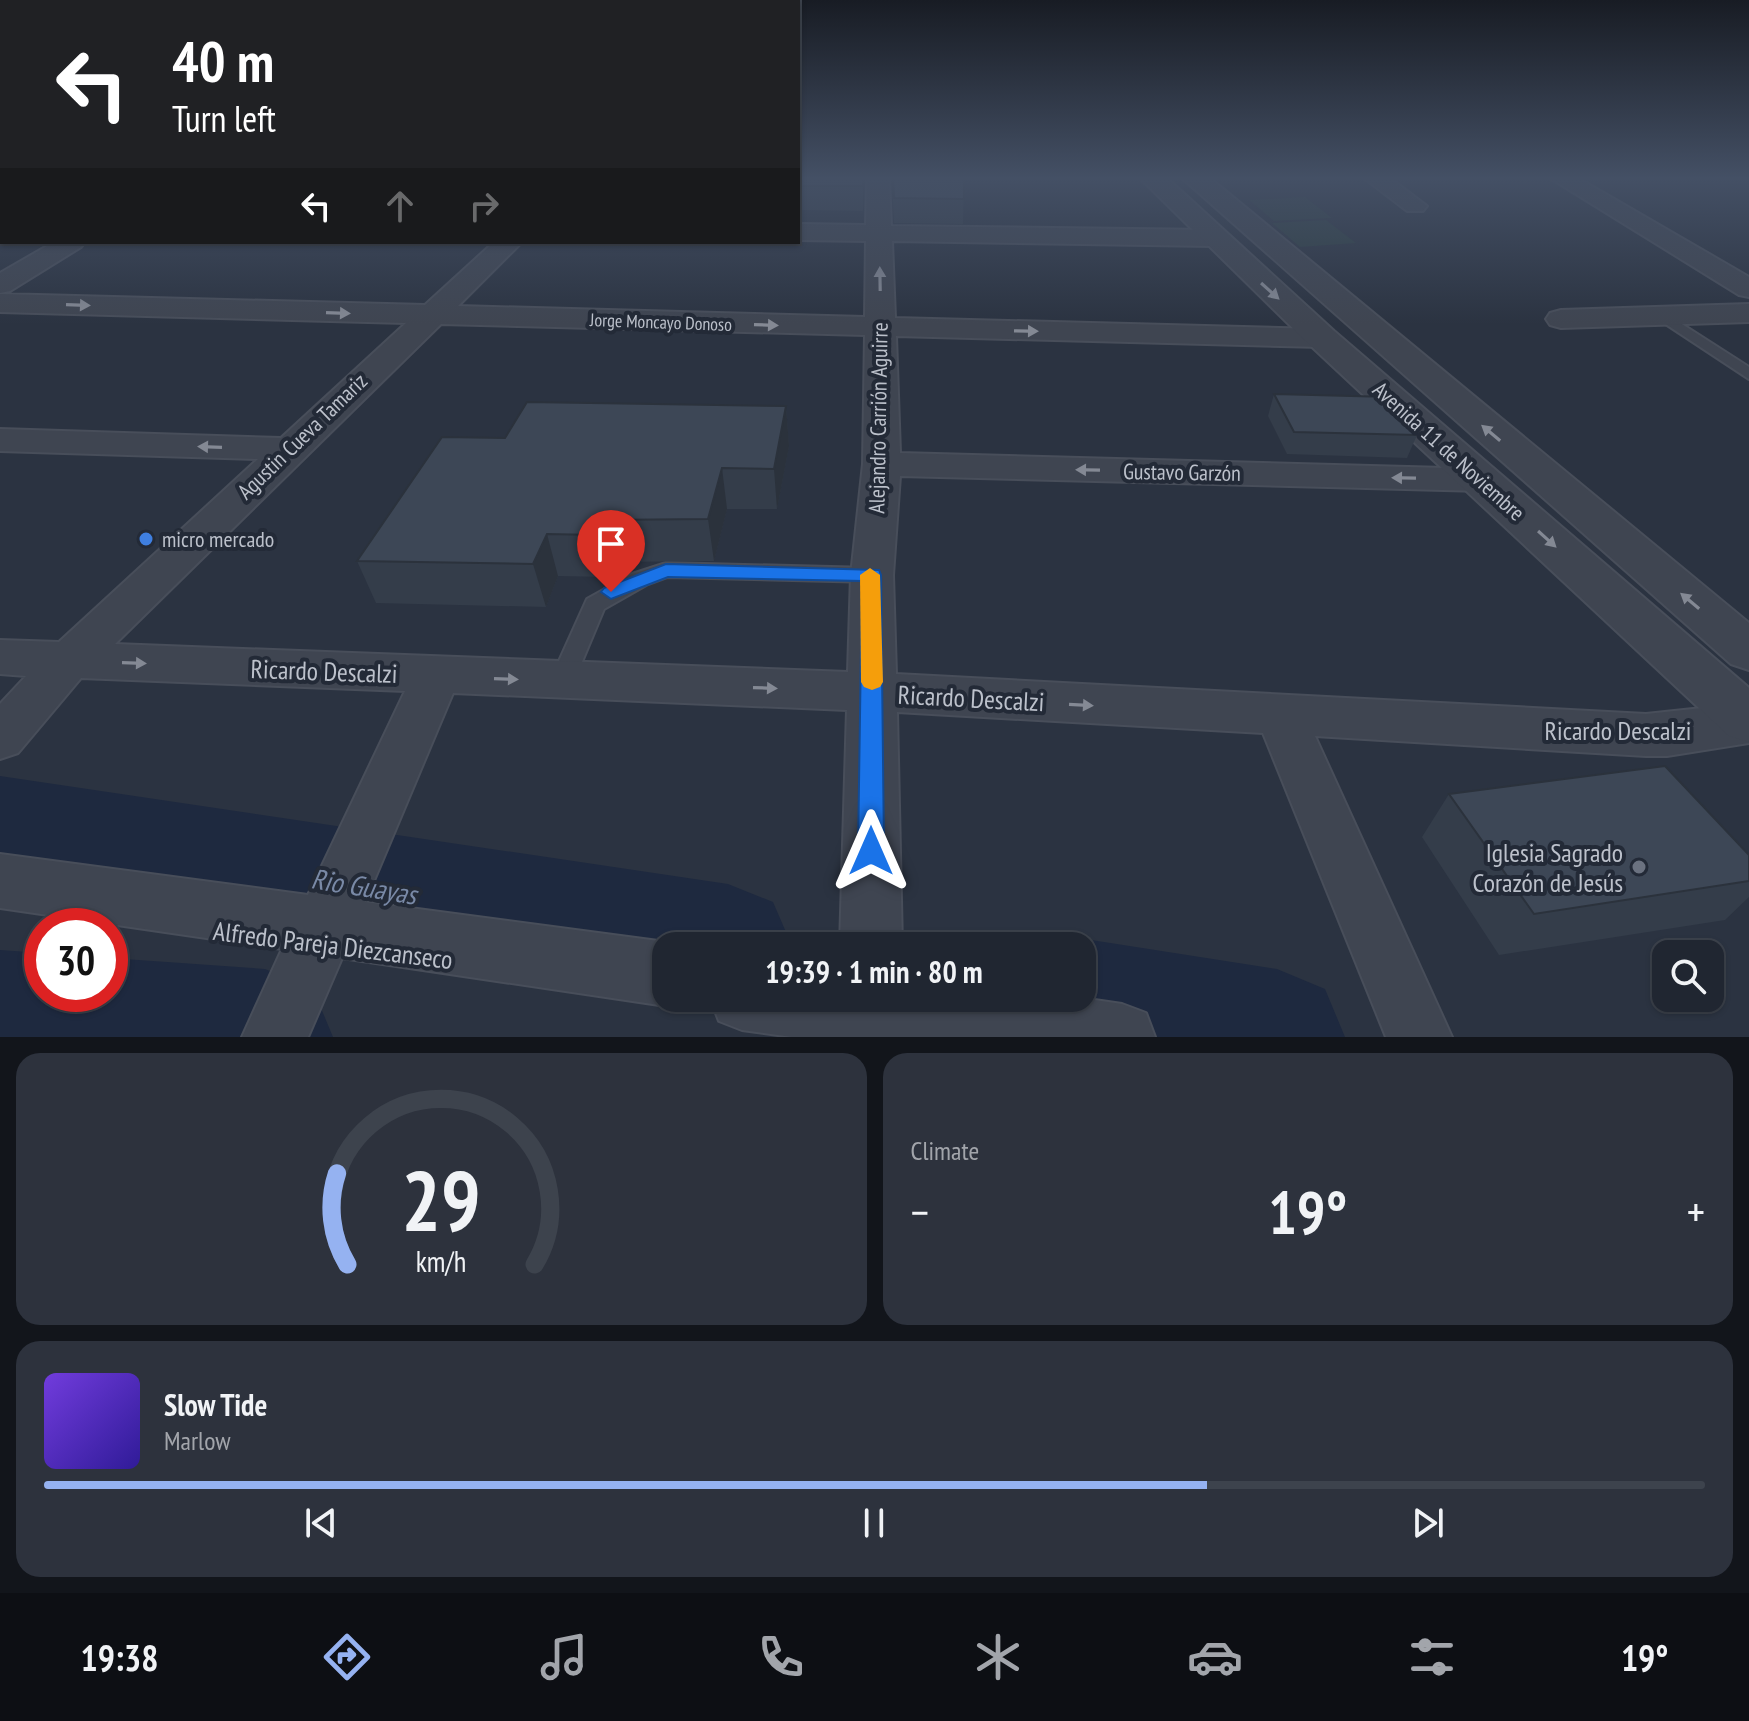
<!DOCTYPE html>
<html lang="en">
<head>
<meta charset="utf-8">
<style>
	body { margin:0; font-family:"PT Sans Narrow",sans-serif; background:#2d323d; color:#f1f3f6; height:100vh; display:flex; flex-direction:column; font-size:30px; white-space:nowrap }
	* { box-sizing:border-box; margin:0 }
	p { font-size:26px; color:#a2a5ab }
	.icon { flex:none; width:44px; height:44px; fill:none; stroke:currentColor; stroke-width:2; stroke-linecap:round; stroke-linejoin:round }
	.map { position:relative; height:1037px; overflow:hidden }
	.sheet { display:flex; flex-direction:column; gap:16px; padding:16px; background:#12151b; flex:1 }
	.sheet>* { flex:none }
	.guide { position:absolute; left:0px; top:0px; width:800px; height:244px; box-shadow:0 2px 6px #0004,0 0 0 2px #3d434d; background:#202124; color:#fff; overflow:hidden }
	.buttons { position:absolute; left:1652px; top:940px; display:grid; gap:16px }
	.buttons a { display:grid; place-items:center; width:72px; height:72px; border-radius:16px; background:#202631; box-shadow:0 2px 6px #0004,0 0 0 2px #3d434d; font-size:40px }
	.speed { position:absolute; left:24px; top:908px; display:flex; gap:16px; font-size:40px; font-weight:700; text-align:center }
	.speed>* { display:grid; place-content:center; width:104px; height:104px; border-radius:50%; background:#202631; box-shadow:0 2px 6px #0004,0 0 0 2px #3d434d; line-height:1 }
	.speed .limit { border:12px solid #d22; background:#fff; color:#111 }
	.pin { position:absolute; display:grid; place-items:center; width:68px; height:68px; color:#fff; margin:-82px -34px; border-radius:50% 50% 50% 0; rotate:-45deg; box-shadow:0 0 8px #0007 }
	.pin .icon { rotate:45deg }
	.me { position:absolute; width:88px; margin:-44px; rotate:0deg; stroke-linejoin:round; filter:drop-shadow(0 0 6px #0008) }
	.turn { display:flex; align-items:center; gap:28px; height:168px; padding:0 40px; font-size:36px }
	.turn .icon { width:104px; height:104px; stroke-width:2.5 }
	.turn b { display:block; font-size:56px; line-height:68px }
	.lanes { display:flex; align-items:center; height:76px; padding:0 40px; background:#0003; justify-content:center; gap:40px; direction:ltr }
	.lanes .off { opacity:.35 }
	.big { font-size:60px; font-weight:700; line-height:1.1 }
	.sheet .tile { flex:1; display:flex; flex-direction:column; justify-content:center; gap:12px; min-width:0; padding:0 28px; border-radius:24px; background:#2d323d }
	.sheet .dial { align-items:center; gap:0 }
	.dial svg { height:208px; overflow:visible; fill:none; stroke:#3d434d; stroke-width:7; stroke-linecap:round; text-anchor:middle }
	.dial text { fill:#f1f3f6; stroke:none }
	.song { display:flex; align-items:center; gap:24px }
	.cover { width:96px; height:96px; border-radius:12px; background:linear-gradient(135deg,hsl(260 70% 55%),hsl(250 70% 35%)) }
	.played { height:8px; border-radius:4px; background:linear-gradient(90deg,#95b2f1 70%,#3d434d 70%) }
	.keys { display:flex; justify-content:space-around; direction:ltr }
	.heat { display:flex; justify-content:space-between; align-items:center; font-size:44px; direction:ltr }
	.sheet .tiles { flex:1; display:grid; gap:16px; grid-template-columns:1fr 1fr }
	.tile:last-child { grid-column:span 2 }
	.trip { position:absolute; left:652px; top:932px; width:444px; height:80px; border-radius:24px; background:#202631; box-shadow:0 2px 6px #0004,0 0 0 2px #3d434d; font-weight:700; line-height:80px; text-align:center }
	.tabs { display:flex; height:128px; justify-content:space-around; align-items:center; background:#0d0f14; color:#a2a5ab }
	.tabs .icon { width:56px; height:56px }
	.tabs .on { color:#95b2f1 }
	.tabs b { font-size:36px; color:#f1f3f6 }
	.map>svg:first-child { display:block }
	.green { fill:#2d3e42 }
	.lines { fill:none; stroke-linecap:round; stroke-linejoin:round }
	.river { fill:#1e293f; fill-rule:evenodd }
	.service-casing { stroke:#484e5a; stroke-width:4 }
	.minor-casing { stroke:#484e5a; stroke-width:4 }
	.tertiary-casing { stroke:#484e5a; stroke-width:4 }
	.service { fill:#3f4551; fill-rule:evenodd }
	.minor { fill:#3f4551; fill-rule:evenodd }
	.tertiary { fill:#3f4551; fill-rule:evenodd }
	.wall { fill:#343d4a }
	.shaded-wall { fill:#2b323c }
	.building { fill:#3d4756; stroke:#2b323c; stroke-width:2 }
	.oneway { fill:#848994 }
	.route { fill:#1a73e8; stroke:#114b97; stroke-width:2 }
	.slow { fill:#f59e0b }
	.shop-dot { fill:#3f7fe0; stroke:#232a37; stroke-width:3 }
	.worship-dot { fill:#6b7280; stroke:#232a37; stroke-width:3 }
	.labels { text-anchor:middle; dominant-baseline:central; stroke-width:8; stroke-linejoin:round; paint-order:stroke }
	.far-street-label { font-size:18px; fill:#bcc1cb; stroke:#232a37 }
	.street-label { font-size:22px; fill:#bcc1cb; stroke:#232a37 }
	.poi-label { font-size:22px; fill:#bcc1cb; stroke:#232a37; text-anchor:start }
	.near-street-label { font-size:26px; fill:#bcc1cb; stroke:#232a37 }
	.near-poi-label { font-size:26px; fill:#bcc1cb; stroke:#232a37; text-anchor:end }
	.near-water-label { font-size:28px; font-style:italic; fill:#7989a6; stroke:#232a37 }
</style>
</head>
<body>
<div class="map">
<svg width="1749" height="1037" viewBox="0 0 1749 1037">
	<rect width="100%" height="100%" fill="#2b3341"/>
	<!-- green -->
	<path class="green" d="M 1305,197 L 1332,218 L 1274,221 L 1249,200 Z
		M 1326,220 L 1356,243 L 1300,247 L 1272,223 Z"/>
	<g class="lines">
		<!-- river -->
		<path class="river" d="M 0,776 L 728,884 L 773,902 L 792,946 L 666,946 L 666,997 L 0,876 Z
			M 1040,932 L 1277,969 L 1325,989 L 1345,1037 L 990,1037 L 974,998 L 1082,998 L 1082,946 L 1005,946 Z
			M 0,950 L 42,953 L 42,994 L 110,994 L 110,958 L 265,969 L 313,989 L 333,1037 L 0,1037 Z
			M 673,998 L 753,998 L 728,1008 Z"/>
		<!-- service casing -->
		<g class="service-casing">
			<path id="service" d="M 1663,312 L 1749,367 L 1749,379 L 1658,319 L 1658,313 Z
				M 666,563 L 872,568 L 880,570 L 883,575 L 880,580 L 872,582 L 667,577 L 648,584 L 604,609 L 571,688 L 562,690 L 553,688 L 550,681 L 587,599 L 632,574 Z"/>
		</g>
		<!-- minor casing -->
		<g class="minor-casing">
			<path id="minor" d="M 867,178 L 889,178 L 891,226 L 1212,230 L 1221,233 L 1225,238 L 1221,243 L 1212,246 L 892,241 L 895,318 L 1322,329 L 1333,331 L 1337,338 L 1333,345 L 1322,347 L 896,336 L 900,453 L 1482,469 L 1495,472 L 1501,480 L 1495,488 L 1482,491 L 900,476 L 893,575 L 896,674 L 1646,714 L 1749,703 L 1749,743 L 1667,756 L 1646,756 L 1315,736 L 1452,1037 L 1386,1037 L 1263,733 L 897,712 L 902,946 L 840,946 L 847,710 L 453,693 L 365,902 L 666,942 L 675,946 L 666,946 L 666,998 L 685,998 L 666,1006 L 342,958 L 308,1037 L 242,1037 L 282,949 L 0,908 L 0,854 L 308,895 L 405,691 L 81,678 L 18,753 L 0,759 L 0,704 L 26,676 L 0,674 L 0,640 L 59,642 L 258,459 L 0,451 L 0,429 L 281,438 L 406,323 L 0,312 L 0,294 L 425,305 L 494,242 L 522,242 L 458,306 L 865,317 L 866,241 L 798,240 L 798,224 L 866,225 ZM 441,324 L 865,335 L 863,464 L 851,575 L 848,672 L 115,644 Z
				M 1364,178 L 1390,178 L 1427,206 L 1423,211 L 1407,211 Z
				M 1550,178 L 1578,178 L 1749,277 L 1749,297 L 1739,295 Z
				M 0,207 L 2,207 L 2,221 L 0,221 Z
				M 54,242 L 85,242 L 81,247 L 10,291 L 0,293 L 0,273 Z
				M 1749,304 L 1749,322 L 1561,328 L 1550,325 L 1546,319 L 1550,313 L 1561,310 Z
				M 710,998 L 1081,998 L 1122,1004 L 1146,1013 L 1155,1037 L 792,1037 L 742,1030 L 719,1021 Z"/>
		</g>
		<!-- tertiary casing -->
		<g class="tertiary-casing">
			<path id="tertiary" d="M 1140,178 L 1167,178 L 1334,331 L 1749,688 L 1749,742 L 1729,736 L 1310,345 Z
				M 1182,178 L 1210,178 L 1749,623 L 1749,670 L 1731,664 Z"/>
		</g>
		<!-- service -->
		<use href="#service" class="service"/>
		<!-- minor -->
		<use href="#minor" class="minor"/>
		<!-- tertiary -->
		<use href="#tertiary" class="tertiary"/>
	</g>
	<!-- wall -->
	<path class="wall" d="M 865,178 L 863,211 L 802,210 L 801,186 Z
		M 892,178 L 964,178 L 963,224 L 894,223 Z
		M 1274,394 L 1417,435 L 1407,458 L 1287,454 L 1268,416 Z
		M 786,406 L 789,446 L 777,509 L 727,509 L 714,561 L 613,562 L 607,577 L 558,576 L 546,607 L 376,603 L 357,561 L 505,438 Z
		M 1449,794 L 1749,855 L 1749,897 L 1725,920 L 1499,955 L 1422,837 Z"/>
	<!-- shaded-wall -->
	<path class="shaded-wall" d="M 864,178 L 865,178 L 863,211 L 863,186 Z
		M 786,406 L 789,446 L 777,509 L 774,469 Z
		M 722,468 L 727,509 L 714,561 L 708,519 Z
		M 603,520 L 613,562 L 607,577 L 597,535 Z
		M 547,534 L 558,576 L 546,607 L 533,564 Z"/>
	<!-- building -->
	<path class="building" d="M 803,178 L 864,178 L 863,186 L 801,186 Z
		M 893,178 L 964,178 L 964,199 L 894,198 Z
		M 1274,394 L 1390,397 L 1417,435 L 1294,432 Z
		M 527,402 L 786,406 L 774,469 L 722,468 L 708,519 L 603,520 L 597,535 L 547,534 L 533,564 L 357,561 L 442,437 L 505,438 Z
		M 1665,766 L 1749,855 L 1749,881 L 1534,914 L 1449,794 Z"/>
	<!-- one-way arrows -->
	<defs><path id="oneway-solid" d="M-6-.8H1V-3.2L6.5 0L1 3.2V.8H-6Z" transform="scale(2)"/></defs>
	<g class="oneway">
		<use href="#oneway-solid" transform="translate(880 279) rotate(-91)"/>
		<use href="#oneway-solid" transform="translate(1270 291) rotate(42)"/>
		<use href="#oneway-solid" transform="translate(78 305) rotate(2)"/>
		<use href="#oneway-solid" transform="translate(338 313) rotate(2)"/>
		<use href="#oneway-solid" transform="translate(766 325) rotate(2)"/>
		<use href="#oneway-solid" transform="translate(1026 331) rotate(1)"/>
		<use href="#oneway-solid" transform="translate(1491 433) rotate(-140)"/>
		<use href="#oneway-solid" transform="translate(210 447) rotate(-178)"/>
		<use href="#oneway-solid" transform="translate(1088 470) rotate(-179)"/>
		<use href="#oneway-solid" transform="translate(1404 478) rotate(-179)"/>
		<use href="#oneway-solid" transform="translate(1547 539) rotate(42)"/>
		<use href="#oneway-solid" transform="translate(1690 601) rotate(-140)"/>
		<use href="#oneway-solid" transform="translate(134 663) rotate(2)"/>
		<use href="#oneway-solid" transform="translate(506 679) rotate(2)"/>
		<use href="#oneway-solid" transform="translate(765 688) rotate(2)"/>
		<use href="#oneway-solid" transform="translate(1081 705) rotate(3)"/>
	</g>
	<!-- sky -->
	<linearGradient id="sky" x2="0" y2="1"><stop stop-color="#181c24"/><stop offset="0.55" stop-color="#445065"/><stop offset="1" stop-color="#445065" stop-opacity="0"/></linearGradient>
	<rect width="1749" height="324" fill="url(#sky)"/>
	<!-- route -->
	<path class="route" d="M 666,564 L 879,570 L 881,575 L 884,851 L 881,859 L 871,862 L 862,859 L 858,851 L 862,581 L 668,577 L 611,599 L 601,592 L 604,588 Z"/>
	<!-- slow -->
	<path class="slow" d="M 870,568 L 880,575 L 883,682 L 880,687 L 872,690 L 864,687 L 861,682 L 860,575 Z"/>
	<!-- markers -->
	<circle class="shop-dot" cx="146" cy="539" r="8"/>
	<circle class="worship-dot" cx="1639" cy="867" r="8"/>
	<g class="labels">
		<!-- far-street labels -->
		<g class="far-street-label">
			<text transform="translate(661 322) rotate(2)">Jorge Moncayo Donoso</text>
		</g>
		<!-- street labels -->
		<g class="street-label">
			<text transform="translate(878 418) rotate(-89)">Alejandro Carrión Aguirre</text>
			<text transform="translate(302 436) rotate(-44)">Agustin Cueva Tamariz</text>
			<text transform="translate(1449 451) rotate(42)">Avenida 11 de Noviembre</text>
			<text transform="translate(1182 472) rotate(1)">Gustavo Garzón</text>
		</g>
		<!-- poi labels -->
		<g class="poi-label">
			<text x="162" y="539">micro mercado</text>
		</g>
		<!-- near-street labels -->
		<g class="near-street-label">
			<text transform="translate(324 671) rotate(2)">Ricardo Descalzi</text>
			<text transform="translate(971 698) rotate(3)">Ricardo Descalzi</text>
			<text x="1618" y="730">Ricardo Descalzi</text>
			<text transform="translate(333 945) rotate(7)">Alfredo Pareja Diezcanseco</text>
		</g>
		<!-- near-poi labels -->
		<g class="near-poi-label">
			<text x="1623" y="852">Iglesia Sagrado<tspan x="1623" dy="30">Corazón de Jesús</tspan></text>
		</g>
		<!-- near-water labels -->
		<g class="near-water-label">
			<text transform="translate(364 886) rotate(9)">Rio Guayas</text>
		</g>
	</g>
</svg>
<div class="buttons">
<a><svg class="icon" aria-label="search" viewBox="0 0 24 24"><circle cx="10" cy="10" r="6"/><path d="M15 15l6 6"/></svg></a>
</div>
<div class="speed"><div class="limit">30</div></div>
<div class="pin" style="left:611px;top:592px;background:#d93025"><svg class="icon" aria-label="arrive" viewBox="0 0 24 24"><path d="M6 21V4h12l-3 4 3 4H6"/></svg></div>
<svg class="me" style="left:871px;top:851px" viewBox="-20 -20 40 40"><path d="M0-17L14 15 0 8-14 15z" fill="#1a73e8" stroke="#fff" stroke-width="4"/></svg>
<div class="trip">19:39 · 1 min · 80 m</div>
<div class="guide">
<div class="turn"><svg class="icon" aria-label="left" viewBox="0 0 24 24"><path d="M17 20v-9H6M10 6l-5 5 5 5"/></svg><div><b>40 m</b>Turn left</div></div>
<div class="lanes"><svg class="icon" aria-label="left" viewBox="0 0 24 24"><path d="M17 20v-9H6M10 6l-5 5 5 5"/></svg><svg class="icon off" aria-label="ahead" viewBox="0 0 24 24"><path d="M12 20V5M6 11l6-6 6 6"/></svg><svg class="icon off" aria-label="right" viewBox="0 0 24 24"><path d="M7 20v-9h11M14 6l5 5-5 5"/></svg></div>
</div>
</div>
<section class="sheet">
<div class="tiles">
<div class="tile dial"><svg viewBox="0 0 100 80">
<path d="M14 69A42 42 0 1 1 86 69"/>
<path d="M14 69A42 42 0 0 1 10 34" stroke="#95b2f1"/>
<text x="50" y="56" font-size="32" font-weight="700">29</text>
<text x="50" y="72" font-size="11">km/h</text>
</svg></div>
<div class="tile"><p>Climate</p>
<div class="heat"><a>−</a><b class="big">19°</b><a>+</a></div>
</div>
<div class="tile">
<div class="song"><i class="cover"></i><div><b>Slow Tide</b><p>Marlow</p></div></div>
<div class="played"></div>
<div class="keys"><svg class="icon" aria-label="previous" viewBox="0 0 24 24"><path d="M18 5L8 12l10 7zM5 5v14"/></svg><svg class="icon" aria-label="pause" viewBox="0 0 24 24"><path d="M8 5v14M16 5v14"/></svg><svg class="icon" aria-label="next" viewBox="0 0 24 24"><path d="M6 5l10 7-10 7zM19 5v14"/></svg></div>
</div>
</div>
</section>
<nav class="tabs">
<b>19:38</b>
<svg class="icon on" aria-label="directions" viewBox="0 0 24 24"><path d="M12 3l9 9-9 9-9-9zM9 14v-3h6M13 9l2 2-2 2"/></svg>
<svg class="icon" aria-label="music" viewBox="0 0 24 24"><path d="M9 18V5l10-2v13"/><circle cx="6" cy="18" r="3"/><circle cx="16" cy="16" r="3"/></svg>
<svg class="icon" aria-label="phone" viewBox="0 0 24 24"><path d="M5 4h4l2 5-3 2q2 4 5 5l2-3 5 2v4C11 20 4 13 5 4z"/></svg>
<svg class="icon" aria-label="climate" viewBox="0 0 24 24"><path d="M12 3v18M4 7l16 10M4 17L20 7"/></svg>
<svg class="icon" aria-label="car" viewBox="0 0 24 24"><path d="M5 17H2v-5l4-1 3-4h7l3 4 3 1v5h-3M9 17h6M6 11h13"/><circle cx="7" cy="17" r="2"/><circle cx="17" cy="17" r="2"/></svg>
<svg class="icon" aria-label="filters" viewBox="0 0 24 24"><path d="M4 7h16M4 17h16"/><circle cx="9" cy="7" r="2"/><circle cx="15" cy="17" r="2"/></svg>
<b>19°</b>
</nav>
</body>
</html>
